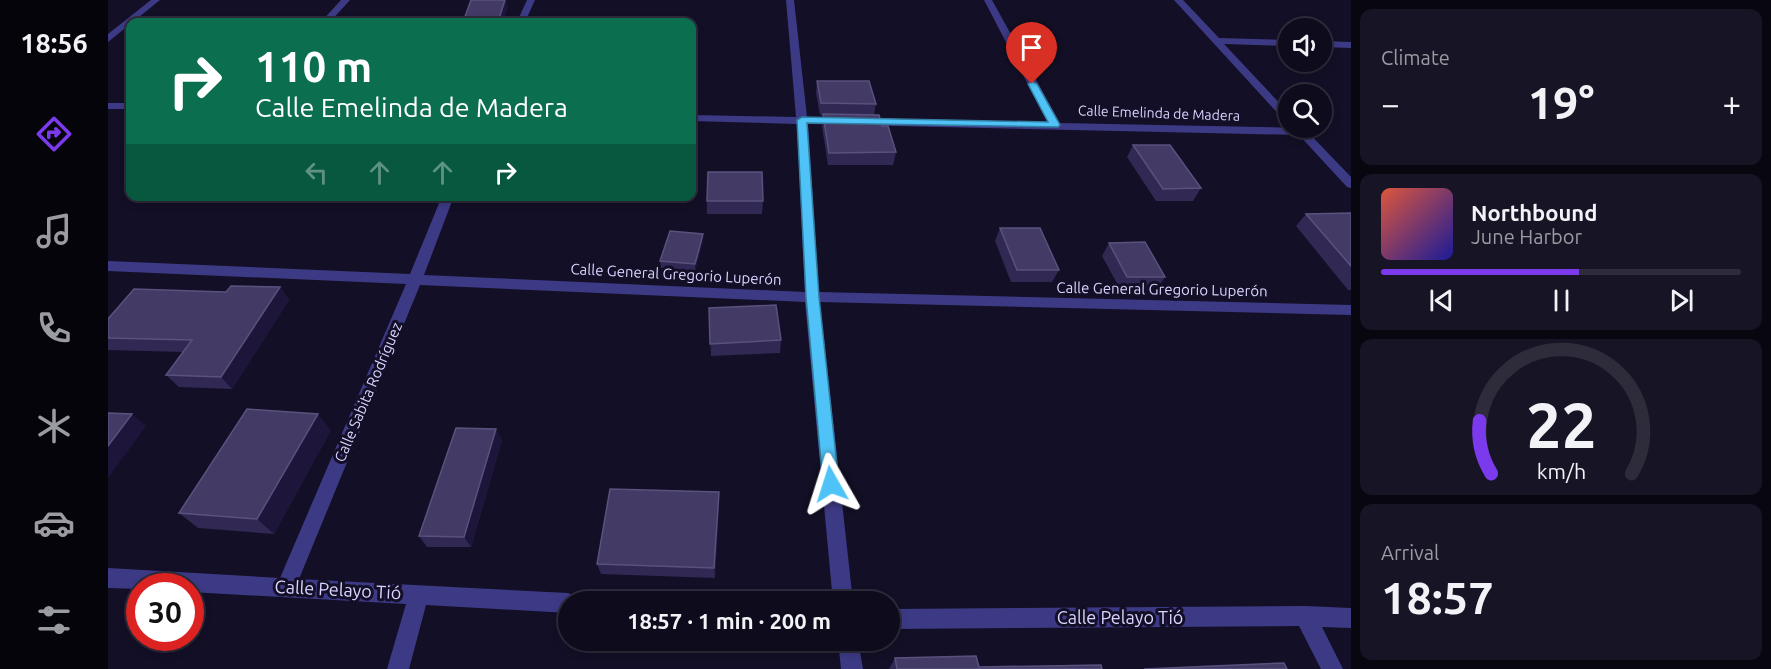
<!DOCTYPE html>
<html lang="en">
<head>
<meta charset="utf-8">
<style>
	body { margin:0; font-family:Ubuntu,sans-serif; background:#171425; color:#f1f3f6; height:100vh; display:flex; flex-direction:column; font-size:22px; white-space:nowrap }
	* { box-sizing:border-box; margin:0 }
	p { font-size:20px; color:#9b9ba3 }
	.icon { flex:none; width:33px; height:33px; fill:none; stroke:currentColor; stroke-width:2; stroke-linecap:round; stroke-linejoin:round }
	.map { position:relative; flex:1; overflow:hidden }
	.side { display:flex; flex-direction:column; gap:9px; padding:9px; background:#08060f; width:420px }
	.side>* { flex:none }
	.guide { position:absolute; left:18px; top:18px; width:570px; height:183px; border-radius:12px; box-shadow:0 3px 9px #0003,0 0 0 2px #2e2b3b; background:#0b6e4f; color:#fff; overflow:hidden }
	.fabs { position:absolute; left:1170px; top:18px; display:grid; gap:12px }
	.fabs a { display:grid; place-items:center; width:54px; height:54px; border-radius:50%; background:#0e0b1c; box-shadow:0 3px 9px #0003,0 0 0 2px #2e2b3b; font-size:30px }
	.speed { position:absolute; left:18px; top:573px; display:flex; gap:12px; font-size:30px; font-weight:700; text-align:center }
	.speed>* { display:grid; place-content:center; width:78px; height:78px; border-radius:50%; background:#0e0b1c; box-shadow:0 3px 9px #0003,0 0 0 2px #2e2b3b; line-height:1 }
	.speed .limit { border:9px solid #d22; background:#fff; color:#111 }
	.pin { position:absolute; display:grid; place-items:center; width:51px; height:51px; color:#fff; margin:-62px -26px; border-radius:50% 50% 50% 0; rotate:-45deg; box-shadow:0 0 6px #0007 }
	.pin .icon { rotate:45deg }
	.me { position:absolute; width:66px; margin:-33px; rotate:354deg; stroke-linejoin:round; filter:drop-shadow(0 0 4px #0008) }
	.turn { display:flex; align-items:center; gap:21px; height:126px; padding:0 30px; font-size:27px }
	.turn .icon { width:78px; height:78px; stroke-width:2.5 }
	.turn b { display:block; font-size:42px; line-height:51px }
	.lanes { display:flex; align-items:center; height:57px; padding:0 30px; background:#0003; justify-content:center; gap:30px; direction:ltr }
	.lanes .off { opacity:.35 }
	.big { font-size:45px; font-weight:600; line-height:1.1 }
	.side .card { flex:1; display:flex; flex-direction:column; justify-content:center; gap:9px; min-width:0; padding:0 21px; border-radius:12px; background:#171425 }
	.side .dial { align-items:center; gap:0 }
	.dial svg { height:156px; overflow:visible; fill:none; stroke:#2e2b3b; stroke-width:7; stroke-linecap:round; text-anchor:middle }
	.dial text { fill:#f1f3f6; stroke:none }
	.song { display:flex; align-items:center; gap:18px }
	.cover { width:72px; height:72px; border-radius:9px; background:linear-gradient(135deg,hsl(10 70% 55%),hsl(240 70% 35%)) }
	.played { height:6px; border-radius:3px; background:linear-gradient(90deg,#7c3aed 55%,#2e2b3b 55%) }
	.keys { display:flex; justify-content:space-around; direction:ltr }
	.heat { display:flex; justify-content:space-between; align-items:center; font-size:33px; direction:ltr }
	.trip { position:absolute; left:450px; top:591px; width:342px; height:60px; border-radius:30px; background:#0e0b1c; box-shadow:0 3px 9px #0003,0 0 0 2px #2e2b3b; font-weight:600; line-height:60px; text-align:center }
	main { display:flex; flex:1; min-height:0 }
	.dock { display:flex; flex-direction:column; width:108px; justify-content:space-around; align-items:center; background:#06040b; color:#9b9ba3 }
	.dock .icon { width:42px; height:42px }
	.dock .selected { color:#7c3aed }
	.dock b { font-size:27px; color:#f1f3f6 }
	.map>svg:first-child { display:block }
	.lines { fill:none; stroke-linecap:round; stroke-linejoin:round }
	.street { fill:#3d3a85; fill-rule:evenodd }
	.wall { fill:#312854 }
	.shaded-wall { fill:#1d163a }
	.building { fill:#433a66; stroke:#5a527e; stroke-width:1.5 }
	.route { fill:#4fc3f7; stroke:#337fa1; stroke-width:1.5 }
	.labels { text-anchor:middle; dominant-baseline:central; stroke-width:6; stroke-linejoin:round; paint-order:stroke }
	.far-street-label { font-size:14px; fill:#d9d4ff; stroke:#130f26 }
	.street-label { font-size:15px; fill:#d9d4ff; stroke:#130f26 }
	.near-street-label { font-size:18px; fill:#d9d4ff; stroke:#130f26 }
</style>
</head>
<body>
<main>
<nav class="dock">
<b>18:56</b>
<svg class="icon selected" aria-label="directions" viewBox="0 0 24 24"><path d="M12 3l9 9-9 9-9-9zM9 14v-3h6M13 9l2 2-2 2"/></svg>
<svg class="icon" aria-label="music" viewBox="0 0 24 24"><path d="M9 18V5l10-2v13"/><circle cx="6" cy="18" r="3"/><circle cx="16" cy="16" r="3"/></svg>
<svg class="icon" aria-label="phone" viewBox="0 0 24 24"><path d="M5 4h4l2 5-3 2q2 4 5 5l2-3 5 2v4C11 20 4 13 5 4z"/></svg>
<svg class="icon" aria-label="climate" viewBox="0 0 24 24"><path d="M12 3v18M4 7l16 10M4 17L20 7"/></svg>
<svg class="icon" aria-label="car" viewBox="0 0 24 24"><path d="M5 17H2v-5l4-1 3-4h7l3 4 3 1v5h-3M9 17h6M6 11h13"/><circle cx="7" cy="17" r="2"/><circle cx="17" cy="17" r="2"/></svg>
<svg class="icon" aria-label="filters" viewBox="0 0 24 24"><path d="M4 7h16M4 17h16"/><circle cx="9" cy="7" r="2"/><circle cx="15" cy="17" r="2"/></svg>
</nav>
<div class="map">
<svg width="1243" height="669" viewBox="0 0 1243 669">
	<rect width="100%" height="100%" fill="#130f26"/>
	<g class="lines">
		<!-- street -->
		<path class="street" d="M 43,0 L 52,0 L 0,42 L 0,34 Z
			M 233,0 L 242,0 L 222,22 L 213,22 Z
			M 419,0 L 427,0 L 417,22 L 409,22 Z
			M 678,0 L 686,0 L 699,117 L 940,123 L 876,0 L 884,0 L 952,123 L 1196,128 L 1243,177 L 1243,188 L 1239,187 L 1191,135 L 700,124 L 711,292 L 1243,305 L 1243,315 L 712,302 L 745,602 L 725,602 L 697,302 L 312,285 L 191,579 L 460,593 L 467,596 L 469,602 L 460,602 L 460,613 L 318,605 L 301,669 L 279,669 L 298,604 L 82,592 L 82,586 L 32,586 L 32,589 L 0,588 L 0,568 L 172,578 L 298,284 L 0,271 L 0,261 L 302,274 L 334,196 L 346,196 L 316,275 L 697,292 L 689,124 L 584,121 L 584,115 L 688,117 Z
			M 1066,0 L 1075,0 L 1111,38 L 1180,40 L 1180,46 L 1116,44 L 1180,112 L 1180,121 L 1176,120 Z
			M 1214,41 L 1243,42 L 1243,48 L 1214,47 Z
			M 0,103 L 22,103 L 22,109 L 0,109 Z
			M 1197,606 L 1243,608 L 1243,628 L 1214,627 L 1235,669 L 1213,669 L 1191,626 L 782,629 L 782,609 Z
			M 730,640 L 750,640 L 755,669 L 733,669 Z"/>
	</g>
	<!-- wall -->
	<path class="wall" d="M 709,81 L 768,104 L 766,115 L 774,126 L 788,152 L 785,165 L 720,165 L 714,127 L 715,115 L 712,115 L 708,93 Z
		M 1025,145 L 1093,188 L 1085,201 L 1048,201 L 1019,157 Z
		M 599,201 L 655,201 L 654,214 L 599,214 Z
		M 1243,213 L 1243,290 L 1240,290 L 1188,226 L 1198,214 Z
		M 892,228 L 951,270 L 944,282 L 903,282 L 887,241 Z
		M 595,241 L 587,271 L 553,268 L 552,261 Z
		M 1001,243 L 1057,277 L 1049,289 L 1012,289 L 994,256 Z
		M 172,287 L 181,300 L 124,389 L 71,387 L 58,375 L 75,352 L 0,350 L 0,319 L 118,292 Z
		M 601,308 L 673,340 L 672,353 L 603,356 Z
		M 223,430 L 166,534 L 90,528 L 71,513 Z
		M 394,440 L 363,547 L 319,547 L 311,536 Z
		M 611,503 L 607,578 L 493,574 L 489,564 Z
		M 787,658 L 871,667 L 994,669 L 781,669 Z"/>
	<!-- shaded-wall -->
	<path class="shaded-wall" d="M 397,0 L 398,0 L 400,7 L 395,22 L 390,22 Z
		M 595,234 L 595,241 L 587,271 L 587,264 Z
		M 172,287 L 181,300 L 124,389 L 113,377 Z
		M 24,414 L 38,426 L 0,478 L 0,446 Z
		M 210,414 L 223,430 L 166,534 L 149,519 Z
		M 388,429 L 394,440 L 363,547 L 356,537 Z
		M 611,492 L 611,503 L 607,578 L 606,568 Z"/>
	<!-- building -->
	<path class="building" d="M 363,0 L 397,0 L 390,22 L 355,22 Z
		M 709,81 L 761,81 L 768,104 L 713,103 Z
		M 715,114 L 771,115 L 774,126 L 780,126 L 788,152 L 721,153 Z
		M 1025,145 L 1062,145 L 1093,188 L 1055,189 Z
		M 600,172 L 654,172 L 655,201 L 599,201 Z
		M 1243,213 L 1243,266 L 1198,214 Z
		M 892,228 L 932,228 L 951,270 L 909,270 Z
		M 562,231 L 595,234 L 587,264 L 552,261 Z
		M 1037,242 L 1057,277 L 1019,277 L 1001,243 Z
		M 123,286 L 172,287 L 113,377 L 58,375 L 84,340 L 0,338 L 0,319 L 26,289 L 118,292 Z
		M 668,305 L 673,340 L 602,344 L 601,308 Z
		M 139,409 L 210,414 L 149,519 L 71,513 Z
		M 0,413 L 24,414 L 0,446 Z
		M 348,428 L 388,429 L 356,537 L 311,536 Z
		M 502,489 L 611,492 L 606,568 L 489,564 Z
		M 868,656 L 871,667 L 993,665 L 994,669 L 789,669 L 787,658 Z
		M 1176,663 L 1179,669 L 1036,669 Z"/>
	<!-- route -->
	<path class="route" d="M 924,81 L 929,84 L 952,125 L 950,127 L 699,123 L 711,297 L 731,484 L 729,489 L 723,492 L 717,489 L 715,484 L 698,297 L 689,120 L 694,117 L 940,122 L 920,84 Z"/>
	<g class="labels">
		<!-- far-street labels -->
		<g class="far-street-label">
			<text transform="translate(1051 113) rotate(2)">Calle Emelinda de Madera</text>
		</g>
		<!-- street labels -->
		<g class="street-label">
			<text transform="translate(568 274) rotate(3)">Calle General Gregorio Luperón</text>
			<text transform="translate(1054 289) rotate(1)">Calle General Gregorio Luperón</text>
			<text transform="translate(260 392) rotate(-67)">Calle Sabita Rodríguez</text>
		</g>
		<!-- near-street labels -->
		<g class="near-street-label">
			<text transform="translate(230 589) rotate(3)">Calle Pelayo Tió</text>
			<text x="1012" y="617">Calle Pelayo Tió</text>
		</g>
	</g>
</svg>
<div class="fabs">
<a><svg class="icon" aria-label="sound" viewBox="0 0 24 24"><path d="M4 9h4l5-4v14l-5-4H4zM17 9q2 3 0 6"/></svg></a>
<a><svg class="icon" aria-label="search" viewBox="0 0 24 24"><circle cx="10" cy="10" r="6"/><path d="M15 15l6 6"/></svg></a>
</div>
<div class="speed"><div class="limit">30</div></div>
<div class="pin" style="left:924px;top:84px;background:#d93025"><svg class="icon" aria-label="arrive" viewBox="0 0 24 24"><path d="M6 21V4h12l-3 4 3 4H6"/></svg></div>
<svg class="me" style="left:723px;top:484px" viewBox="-20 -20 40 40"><path d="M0-17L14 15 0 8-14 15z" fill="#4fc3f7" stroke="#fff" stroke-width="4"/></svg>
<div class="trip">18:57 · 1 min · 200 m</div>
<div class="guide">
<div class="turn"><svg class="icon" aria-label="right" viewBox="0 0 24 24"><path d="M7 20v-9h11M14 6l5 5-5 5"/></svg><div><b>110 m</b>Calle Emelinda de Madera</div></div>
<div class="lanes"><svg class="icon off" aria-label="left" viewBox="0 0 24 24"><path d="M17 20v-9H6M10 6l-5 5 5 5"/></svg><svg class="icon off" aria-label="ahead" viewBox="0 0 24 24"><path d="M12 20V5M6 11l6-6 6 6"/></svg><svg class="icon off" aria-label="ahead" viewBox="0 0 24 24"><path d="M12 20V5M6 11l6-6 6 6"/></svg><svg class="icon" aria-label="right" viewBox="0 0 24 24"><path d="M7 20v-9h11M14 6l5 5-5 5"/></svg></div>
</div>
</div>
<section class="side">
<div class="card"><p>Climate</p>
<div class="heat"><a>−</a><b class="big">19°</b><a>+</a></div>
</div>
<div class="card">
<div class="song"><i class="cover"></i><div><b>Northbound</b><p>June Harbor</p></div></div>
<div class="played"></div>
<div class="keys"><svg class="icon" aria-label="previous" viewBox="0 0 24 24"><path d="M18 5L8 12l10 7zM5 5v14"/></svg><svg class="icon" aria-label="pause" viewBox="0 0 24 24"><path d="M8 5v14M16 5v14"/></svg><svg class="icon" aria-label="next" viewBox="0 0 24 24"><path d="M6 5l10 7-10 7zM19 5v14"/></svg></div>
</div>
<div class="card dial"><svg viewBox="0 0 100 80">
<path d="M14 69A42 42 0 1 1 86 69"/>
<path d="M14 69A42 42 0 0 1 8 42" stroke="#7c3aed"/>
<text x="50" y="56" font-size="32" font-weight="700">22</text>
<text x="50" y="72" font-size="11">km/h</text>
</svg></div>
<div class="card"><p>Arrival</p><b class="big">18:57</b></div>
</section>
</main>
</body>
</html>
